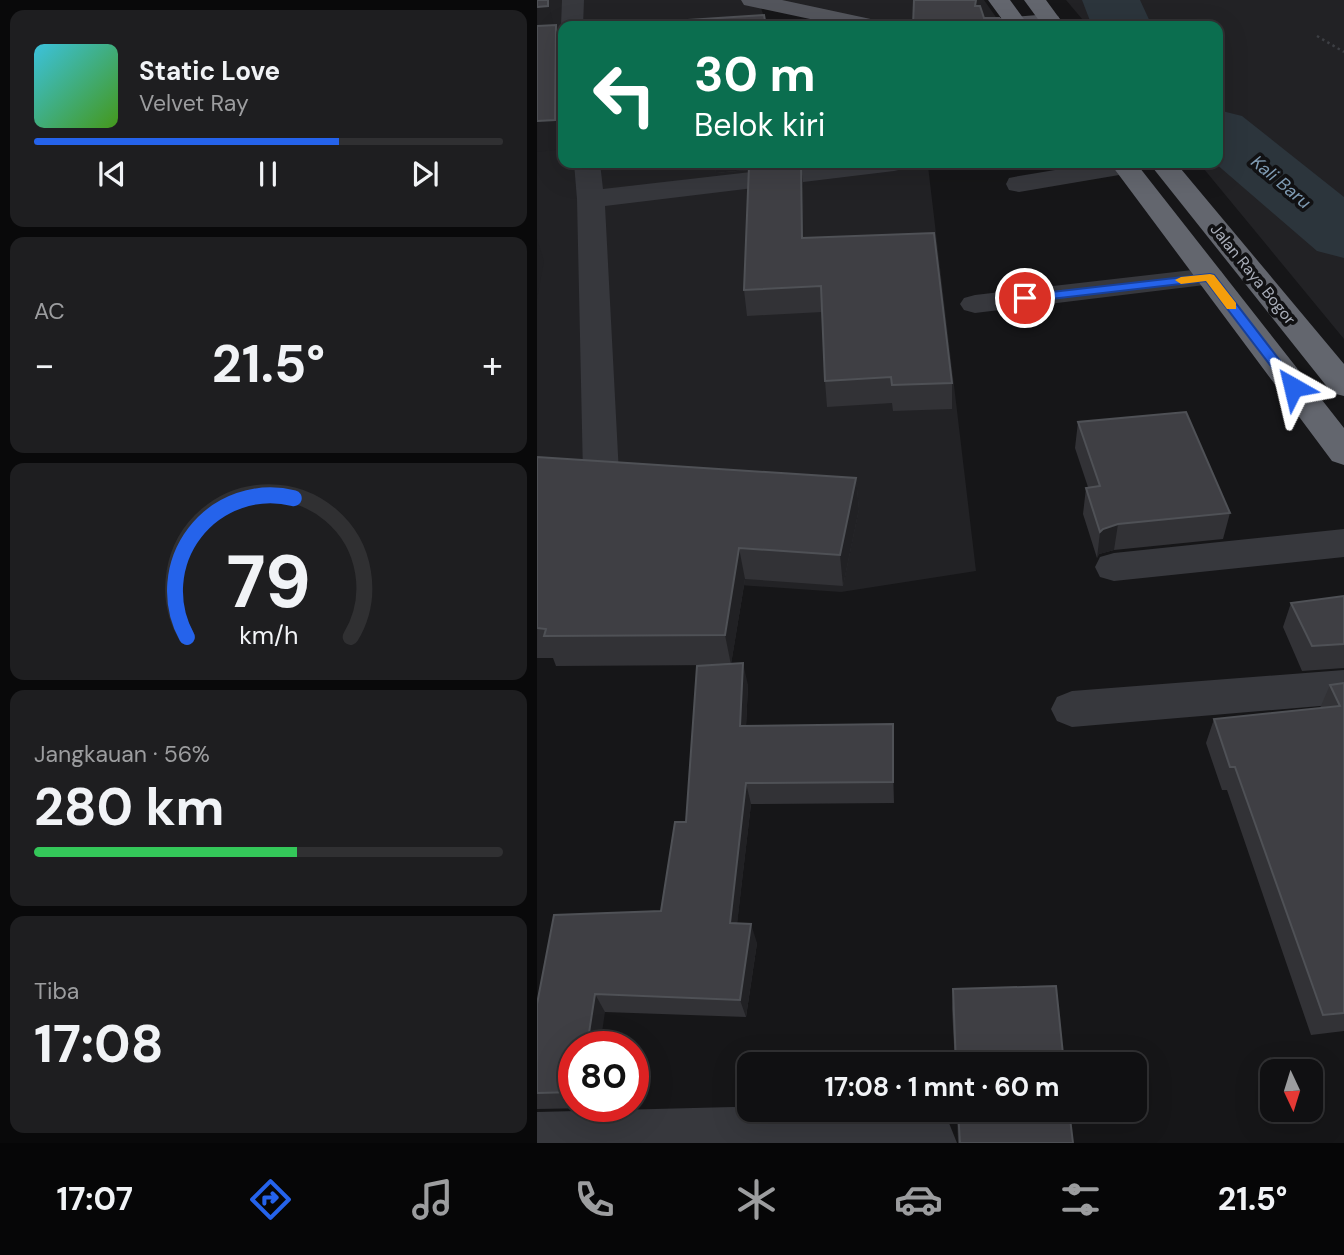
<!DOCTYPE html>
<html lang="id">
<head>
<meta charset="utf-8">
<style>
	body { margin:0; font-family:"DM Sans",sans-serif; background:#1e1e20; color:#f1f3f6; height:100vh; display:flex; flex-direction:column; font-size:26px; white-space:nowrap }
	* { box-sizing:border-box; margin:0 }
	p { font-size:23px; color:#9c9d9f }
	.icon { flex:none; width:38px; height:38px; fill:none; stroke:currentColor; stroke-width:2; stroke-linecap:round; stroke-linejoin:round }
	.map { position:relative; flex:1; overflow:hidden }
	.side { display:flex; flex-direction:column; gap:10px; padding:10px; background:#09090a; width:537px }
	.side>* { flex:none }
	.top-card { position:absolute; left:21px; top:21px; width:665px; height:147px; border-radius:14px; box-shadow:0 7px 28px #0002,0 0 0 2px #303032; background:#0b6e4f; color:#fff; overflow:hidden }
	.needle { width:46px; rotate:176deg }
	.buttons { position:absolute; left:723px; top:1059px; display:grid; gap:14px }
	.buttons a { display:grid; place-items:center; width:63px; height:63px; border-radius:14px; background:#101012; box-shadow:0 7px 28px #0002,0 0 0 2px #303032; font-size:35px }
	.speed { position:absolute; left:21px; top:1031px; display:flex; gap:14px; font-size:35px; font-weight:700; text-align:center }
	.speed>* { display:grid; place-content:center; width:91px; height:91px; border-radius:50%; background:#101012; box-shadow:0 7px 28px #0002,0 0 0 2px #303032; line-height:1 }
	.speed .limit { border:10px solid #d22; background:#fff; color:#111 }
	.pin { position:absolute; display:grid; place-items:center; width:60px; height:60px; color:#fff; margin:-30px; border:4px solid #fff; border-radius:50%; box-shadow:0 2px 7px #0007 }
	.me { position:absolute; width:77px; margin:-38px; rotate:323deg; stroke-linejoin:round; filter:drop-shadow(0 0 5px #0008) }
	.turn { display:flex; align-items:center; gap:24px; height:147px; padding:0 21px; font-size:32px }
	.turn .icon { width:91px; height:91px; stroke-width:2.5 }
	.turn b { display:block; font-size:49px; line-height:60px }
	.big { font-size:52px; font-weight:700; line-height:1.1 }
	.side .card { flex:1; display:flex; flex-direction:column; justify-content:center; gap:10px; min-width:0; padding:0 24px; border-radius:14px; background:#1e1e20 }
	.side .dial { align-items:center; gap:0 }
	.dial svg { height:182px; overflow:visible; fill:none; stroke:#303032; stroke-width:7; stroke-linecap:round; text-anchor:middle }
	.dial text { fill:#f1f3f6; stroke:none }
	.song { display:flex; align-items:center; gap:21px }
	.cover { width:84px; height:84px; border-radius:10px; background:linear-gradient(135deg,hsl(190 70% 55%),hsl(100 70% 35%)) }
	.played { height:7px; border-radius:4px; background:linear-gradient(90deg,#2563eb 65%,#303032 65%) }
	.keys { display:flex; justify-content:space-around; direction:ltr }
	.heat { display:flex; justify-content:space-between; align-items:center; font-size:38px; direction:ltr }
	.charge { height:10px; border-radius:5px; background:linear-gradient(90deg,#34c759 56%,#303032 0) }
	.trip { position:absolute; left:200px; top:1052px; width:410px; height:70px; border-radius:14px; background:#101012; box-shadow:0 7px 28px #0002,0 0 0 2px #303032; font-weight:700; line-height:70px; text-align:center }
	.tabs { display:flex; height:112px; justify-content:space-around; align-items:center; background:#060607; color:#9c9d9f }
	.tabs .icon { width:49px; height:49px }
	.tabs .active { color:#2563eb }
	.tabs b { font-size:32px; color:#f1f3f6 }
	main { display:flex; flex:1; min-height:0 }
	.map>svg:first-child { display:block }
	.built { fill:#222225 }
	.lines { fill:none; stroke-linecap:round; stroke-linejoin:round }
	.river { fill:#2c353c; fill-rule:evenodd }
	.path { stroke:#3d3f44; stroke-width:2.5; stroke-dasharray:2.5 3.5; stroke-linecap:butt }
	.minor { fill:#37383d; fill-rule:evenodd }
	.major { fill:#53555c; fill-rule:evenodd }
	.highway { fill:#63666e; fill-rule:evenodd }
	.wall { fill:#323236 }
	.shaded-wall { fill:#212124 }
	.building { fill:#3f3f44; stroke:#4f5156; stroke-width:2 }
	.route { fill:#2563eb; stroke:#184099; stroke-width:2 }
	.slow { fill:#f59e0b }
	.labels { text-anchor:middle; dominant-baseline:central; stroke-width:7; stroke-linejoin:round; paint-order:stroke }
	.far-street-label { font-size:16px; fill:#a8adb8; stroke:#111113 }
	.far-water-label { font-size:18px; font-style:italic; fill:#7f9bb3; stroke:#111113 }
</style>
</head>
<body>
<main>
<section class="side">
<div class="card">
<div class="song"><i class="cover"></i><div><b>Static Love</b><p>Velvet Ray</p></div></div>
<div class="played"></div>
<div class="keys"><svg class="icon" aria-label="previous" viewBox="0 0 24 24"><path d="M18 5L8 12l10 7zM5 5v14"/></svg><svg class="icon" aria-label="pause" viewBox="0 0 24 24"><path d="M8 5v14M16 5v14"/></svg><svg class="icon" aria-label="next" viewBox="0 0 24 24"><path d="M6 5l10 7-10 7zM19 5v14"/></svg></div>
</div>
<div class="card"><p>AC</p>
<div class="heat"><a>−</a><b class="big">21.5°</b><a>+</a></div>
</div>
<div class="card dial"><svg viewBox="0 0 100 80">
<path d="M14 69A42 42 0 1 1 86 69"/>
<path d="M14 69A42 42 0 0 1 61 8" stroke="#2563eb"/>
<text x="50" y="56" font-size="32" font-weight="700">79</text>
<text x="50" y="72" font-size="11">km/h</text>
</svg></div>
<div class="card"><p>Jangkauan · 56%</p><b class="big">280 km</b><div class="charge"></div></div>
<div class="card"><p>Tiba</p><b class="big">17:08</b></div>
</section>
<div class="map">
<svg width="807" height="1143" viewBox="0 0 807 1143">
	<rect width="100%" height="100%" fill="#161618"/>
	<!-- built -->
	<path class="built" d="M 0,0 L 447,0 L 461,20 L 366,25 L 222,2 L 230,26 L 26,26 L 26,163 L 413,163 L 391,166 L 439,571 L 304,592 L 0,571 Z
		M 529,0 L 807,0 L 807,339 L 662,163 L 681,163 L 681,26 L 551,26 Z"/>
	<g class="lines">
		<!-- river -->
		<path class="river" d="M 545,0 L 603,0 L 615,26 L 555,26 Z
			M 681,110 L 705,116 L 807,197 L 807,258 L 780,251 L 678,163 L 681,163 Z"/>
		<!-- path -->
		<path class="path" d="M 780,36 L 807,52"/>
		<!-- minor -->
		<path class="minor" d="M 25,0 L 47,0 L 46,26 L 26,26 L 26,29 L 24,26 Z
			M 37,163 L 63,163 L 66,189 L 292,163 L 370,163 L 366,169 L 357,171 L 68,206 L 82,474 L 77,483 L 64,486 L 51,483 L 46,474 L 40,199 Z
			M 560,163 L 599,163 L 601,166 L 597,172 L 588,174 L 482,192 L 472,190 L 469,184 L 472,178 L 482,176 Z
			M 673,268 L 684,271 L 688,277 L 684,283 L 438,313 L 427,310 L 423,304 L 427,298 L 438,295 Z
			M 807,529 L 807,557 L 577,581 L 563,577 L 558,567 L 563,557 L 577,553 Z
			M 807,670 L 807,704 L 535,727 L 520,721 L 514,709 L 520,697 L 535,691 Z
			M 196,1107 L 392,1115 L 412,1123 L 420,1143 L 0,1143 L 0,1112 Z"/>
		<!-- major -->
		<path class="major" d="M 204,0 L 245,0 L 343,21 L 346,26 L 306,26 L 207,5 Z
			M 513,14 L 521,16 L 524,21 L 521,26 L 439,26 L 442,21 L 450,19 Z"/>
		<!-- highway -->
		<path class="highway" d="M 451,0 L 473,0 L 492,26 L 470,26 Z
			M 487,0 L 509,0 L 528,26 L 506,26 Z
			M 573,163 L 599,163 L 807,428 L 807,465 L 795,461 Z
			M 612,163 L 639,163 L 807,364 L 807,396 L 795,393 Z"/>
	</g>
	<!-- wall -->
	<path class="wall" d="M 177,163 L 266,163 L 264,164 L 266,185 L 267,238 L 415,383 L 415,409 L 356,411 L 355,403 L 290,407 L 288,381 L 285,312 L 210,316 L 207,290 L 212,170 L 179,173 Z
		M 541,422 L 693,513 L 686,539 L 577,550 L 562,554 L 560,558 L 546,514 L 549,488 L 551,487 L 538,448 Z
		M 0,457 L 319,478 L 322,509 L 306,586 L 208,579 L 194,664 L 211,685 L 209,726 L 356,724 L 357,746 L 357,803 L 214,804 L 200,923 L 220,943 L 209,1017 L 68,1012 L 37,1046 L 37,1106 L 54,1106 L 54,1108 L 0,1109 L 0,1004 L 124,911 L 149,822 L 180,665 L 19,666 L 16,658 L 0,658 Z
		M 807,596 L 807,668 L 765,671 L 746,627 L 754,603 Z
		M 807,683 L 807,1031 L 774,1035 L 690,790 L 685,790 L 669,743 L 677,719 L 783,708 L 793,685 Z
		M 416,989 L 527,1064 L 418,1064 L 415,1009 Z
		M 420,1110 L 532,1110 L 536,1143 L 421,1143 Z"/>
	<!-- shaded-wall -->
	<path class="shaded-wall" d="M 11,0 L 17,27 L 0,36 L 0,7 Z
		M 19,25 L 25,53 L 26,149 L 0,152 L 0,121 Z
		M 177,163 L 266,163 L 264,164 L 266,185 L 268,264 L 265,238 L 264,164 L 179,173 Z
		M 0,239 L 7,261 L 0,299 Z
		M 319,478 L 322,509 L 306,586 L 303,555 Z
		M 581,524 L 577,550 L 562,554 L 560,558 L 563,532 L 566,529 Z
		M 202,548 L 208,579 L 194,665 L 188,635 Z
		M 206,663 L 211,685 L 208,748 L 203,726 Z
		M 356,724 L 357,746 L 357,803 L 356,782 Z
		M 209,783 L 214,804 L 198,942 L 193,923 Z
		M 214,924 L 220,943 L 209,1017 L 203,1000 Z
		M 58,994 L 68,1012 L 63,1046 L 50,1046 Z"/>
	<!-- building -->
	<path class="building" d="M 0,0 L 11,0 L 11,6 L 0,7 Z
		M 377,0 L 439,0 L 438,6 L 443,6 L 447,18 L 462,18 L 462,26 L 376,26 Z
		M 227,15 L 229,26 L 122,26 L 121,22 Z
		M 19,25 L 18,120 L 0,121 L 0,26 Z
		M 241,163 L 264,163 L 265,238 L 397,233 L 415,383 L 355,385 L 354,377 L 288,381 L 284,286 L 207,290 L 212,166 Z
		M 649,412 L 693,513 L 581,524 L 566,529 L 563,532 L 549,488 L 563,486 L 541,422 Z
		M 0,457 L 319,478 L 303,555 L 202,548 L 188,635 L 7,636 L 9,629 L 0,628 Z
		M 807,596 L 807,644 L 775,646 L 754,603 Z
		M 206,663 L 203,726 L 356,724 L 356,782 L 209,783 L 193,923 L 214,924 L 203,1000 L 58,994 L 50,1046 L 37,1046 L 37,1092 L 0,1093 L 0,1004 L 17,915 L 124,911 L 138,822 L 149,822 L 160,666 Z
		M 807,683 L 807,1013 L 786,1015 L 698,767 L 693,767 L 677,719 L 803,706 L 793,685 Z
		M 519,986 L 527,1064 L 419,1064 L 416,989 Z
		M 421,1110 L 532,1110 L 536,1143 L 423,1143 Z"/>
	<!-- route -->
	<path class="route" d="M 673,274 L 677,275 L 761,384 L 761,390 L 752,390 L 669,281 L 488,302 L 481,298 L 488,295 Z"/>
	<!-- slow -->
	<path class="slow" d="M 673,274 L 677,275 L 699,303 L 699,309 L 690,309 L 669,281 L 644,284 L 638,280 L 644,277 Z"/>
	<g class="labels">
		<!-- far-street labels -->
		<g class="far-street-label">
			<text transform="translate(716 274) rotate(51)">Jalan Raya Bogor</text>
		</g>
		<!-- far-water labels -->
		<g class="far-water-label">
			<text transform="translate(744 182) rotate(40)">Kali Baru</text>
		</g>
	</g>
</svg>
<div class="buttons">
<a><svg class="needle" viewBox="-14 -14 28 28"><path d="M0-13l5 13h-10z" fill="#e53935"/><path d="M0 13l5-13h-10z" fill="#9c9d9f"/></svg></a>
</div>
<div class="speed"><div class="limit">80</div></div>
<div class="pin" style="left:488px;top:298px;background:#d93025"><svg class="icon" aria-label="arrive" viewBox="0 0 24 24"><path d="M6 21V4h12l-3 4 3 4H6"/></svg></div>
<svg class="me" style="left:756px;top:387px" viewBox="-20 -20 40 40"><path d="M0-17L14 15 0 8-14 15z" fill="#2563eb" stroke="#fff" stroke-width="4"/></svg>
<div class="trip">17:08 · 1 mnt · 60 m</div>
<div class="top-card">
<div class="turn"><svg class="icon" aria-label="left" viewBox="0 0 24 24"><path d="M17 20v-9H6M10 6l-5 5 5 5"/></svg><div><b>30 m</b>Belok kiri</div></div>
</div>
</div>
</main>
<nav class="tabs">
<b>17:07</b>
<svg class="icon active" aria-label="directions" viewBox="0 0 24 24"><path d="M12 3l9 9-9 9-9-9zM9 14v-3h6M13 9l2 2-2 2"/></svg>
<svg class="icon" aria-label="music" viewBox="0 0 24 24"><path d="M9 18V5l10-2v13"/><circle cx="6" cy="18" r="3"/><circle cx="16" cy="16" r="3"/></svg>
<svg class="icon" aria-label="phone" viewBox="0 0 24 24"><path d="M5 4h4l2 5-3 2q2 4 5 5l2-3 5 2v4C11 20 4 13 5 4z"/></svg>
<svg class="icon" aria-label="climate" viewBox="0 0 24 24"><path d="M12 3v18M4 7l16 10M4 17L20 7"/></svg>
<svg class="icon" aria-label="car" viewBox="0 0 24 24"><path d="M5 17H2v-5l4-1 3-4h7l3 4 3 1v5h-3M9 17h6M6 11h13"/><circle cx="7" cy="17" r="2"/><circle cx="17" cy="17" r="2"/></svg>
<svg class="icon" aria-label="filters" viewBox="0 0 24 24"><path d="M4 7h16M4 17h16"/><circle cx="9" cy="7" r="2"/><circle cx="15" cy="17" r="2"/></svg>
<b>21.5°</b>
</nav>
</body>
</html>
